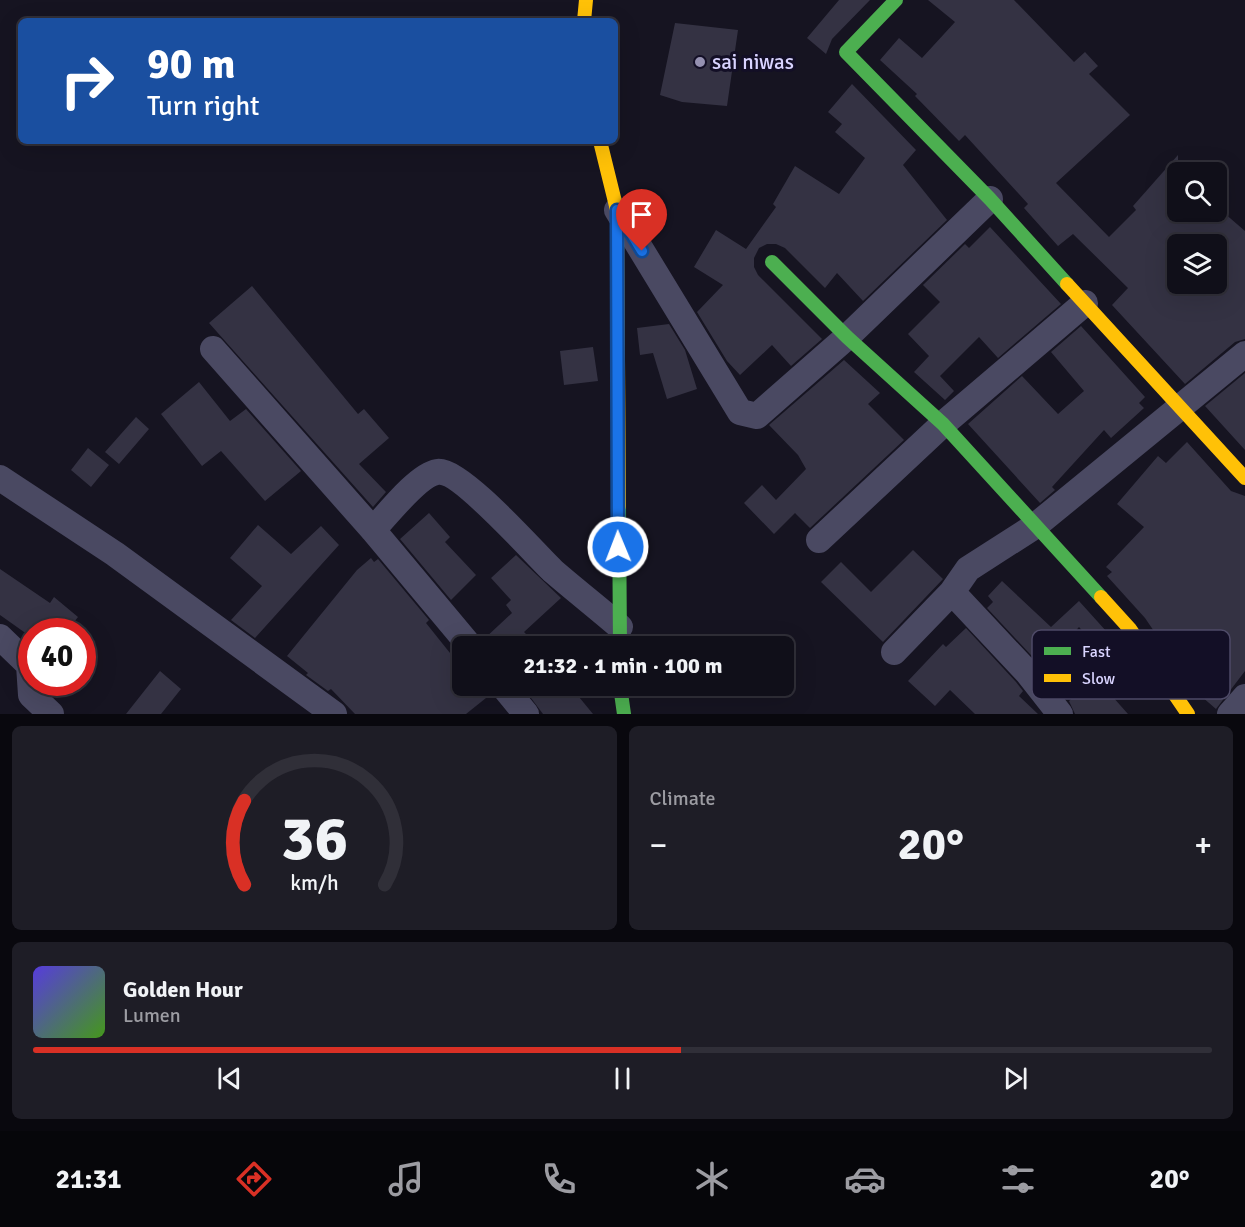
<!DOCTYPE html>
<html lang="en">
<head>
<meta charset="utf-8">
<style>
	body { margin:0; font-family:Signika,sans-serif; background:#1e1d26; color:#f1f3f6; height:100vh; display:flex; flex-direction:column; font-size:22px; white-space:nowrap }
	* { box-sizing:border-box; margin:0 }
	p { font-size:20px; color:#9c9ca2 }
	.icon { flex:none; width:33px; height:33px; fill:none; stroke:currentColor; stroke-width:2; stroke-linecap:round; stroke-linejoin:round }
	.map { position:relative; height:714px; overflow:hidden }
	.panel { display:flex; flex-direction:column; gap:12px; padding:12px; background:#09080e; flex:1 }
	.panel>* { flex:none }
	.hud { position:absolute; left:18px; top:18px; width:600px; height:126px; border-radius:9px; box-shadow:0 6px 24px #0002,0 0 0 2px #302f38; background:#1a4fa0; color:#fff; overflow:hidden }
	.fabs { position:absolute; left:1167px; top:162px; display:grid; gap:12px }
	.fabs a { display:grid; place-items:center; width:60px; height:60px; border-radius:9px; background:#100f19; box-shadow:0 6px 24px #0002,0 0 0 2px #302f38; font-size:30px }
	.speed { position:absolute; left:18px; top:618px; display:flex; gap:12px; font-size:30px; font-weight:700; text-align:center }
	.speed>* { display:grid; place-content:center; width:78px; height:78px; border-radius:50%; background:#100f19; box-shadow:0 6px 24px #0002,0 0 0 2px #302f38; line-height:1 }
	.speed .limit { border:9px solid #d22; background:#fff; color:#111 }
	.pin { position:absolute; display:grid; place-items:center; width:51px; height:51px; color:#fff; margin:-62px -26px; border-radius:50% 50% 50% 0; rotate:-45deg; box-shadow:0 0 6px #0007 }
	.pin .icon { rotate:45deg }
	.me { position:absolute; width:66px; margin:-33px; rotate:359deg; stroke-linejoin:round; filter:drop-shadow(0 0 4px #0008) }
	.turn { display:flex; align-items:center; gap:21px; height:126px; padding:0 30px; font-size:27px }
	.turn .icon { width:78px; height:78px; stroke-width:2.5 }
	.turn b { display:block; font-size:42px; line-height:51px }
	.big { font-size:45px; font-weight:800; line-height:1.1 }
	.panel .card { flex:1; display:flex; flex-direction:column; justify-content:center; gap:9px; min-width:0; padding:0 21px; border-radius:9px; background:#1e1d26 }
	.panel .dial { align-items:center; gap:0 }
	.dial svg { height:156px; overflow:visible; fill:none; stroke:#302f38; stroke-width:7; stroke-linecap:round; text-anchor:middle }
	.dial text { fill:#f1f3f6; stroke:none }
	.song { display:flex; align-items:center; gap:18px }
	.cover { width:72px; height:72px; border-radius:9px; background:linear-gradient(135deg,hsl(250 70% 55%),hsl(100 70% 35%)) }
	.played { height:6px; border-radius:3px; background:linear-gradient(90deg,#d93025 55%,#302f38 55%) }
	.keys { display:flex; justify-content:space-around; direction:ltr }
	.heat { display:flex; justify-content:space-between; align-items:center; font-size:33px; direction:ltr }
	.panel .tiles { flex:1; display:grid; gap:12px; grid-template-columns:1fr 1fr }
	.card:last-child { grid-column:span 2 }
	.trip { position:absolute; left:452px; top:636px; width:342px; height:60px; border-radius:9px; background:#100f19; box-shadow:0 6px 24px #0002,0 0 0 2px #302f38; font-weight:800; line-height:60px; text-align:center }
	.tabs { display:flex; height:96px; justify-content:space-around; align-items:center; background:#06060a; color:#9c9ca2 }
	.tabs .icon { width:42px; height:42px }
	.tabs .current { color:#d93025 }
	.tabs b { font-size:27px; color:#f1f3f6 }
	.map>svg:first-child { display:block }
	.building { fill:#343243; fill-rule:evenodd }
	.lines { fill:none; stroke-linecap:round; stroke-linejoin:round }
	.street { stroke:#4a4962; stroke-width:26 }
	.fast { stroke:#4caf50; stroke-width:14 }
	.slow { stroke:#ffc107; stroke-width:14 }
	.route-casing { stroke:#114b97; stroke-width:15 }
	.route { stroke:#1a73e8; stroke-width:10 }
	.poi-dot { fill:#9591b1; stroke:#130f26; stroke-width:2 }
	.labels { text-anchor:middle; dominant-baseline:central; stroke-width:6; stroke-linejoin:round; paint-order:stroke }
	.poi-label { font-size:21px; fill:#d9d4ff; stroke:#130f26; text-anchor:start }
	.key { fill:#130f26; stroke:#4e4a67; stroke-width:1.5 }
	.key-label { font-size:16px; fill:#d9d4ff }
</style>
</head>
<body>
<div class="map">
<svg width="1245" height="714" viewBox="0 0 1245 714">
	<rect width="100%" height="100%" fill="#161421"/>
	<!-- building -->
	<path class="building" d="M 839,0 L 870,0 L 832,39 L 826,54 L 807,38 Z
		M 928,0 L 1014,0 L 1074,62 L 1085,52 L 1098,66 L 1089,74 L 1130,115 L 1056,183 L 1109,237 L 1136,210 L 1133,206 L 1178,155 L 1178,212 L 1223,212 L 1245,231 L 1245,339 L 1235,342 L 1185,384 L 1112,305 L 1128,288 L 1073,234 L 1058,246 L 1024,208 L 1028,204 L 965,135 L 959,141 L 915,96 L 917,94 L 880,60 L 899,38 L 922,58 L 955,22 ZM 1178,244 L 1216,244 L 1216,284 L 1178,284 Z
		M 675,23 L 738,30 L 727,106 L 682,102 L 660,95 Z
		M 852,84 L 916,150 L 903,165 L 947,220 L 863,301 L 837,273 L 825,288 L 785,248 L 776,244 L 767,244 L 759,248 L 754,258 L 754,267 L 758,275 L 822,339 L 791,366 L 772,345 L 740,375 L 727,361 L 697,312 L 723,285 L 694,267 L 716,230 L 746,249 L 776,207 L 773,204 L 795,166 L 839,194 L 865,158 L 835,132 L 842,124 L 828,112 Z
		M 990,227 L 1061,304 L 998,358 L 979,337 L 940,376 L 954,391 L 945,400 L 914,372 L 929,356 L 908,334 L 940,302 L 923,285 L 965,244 L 969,248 Z
		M 252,286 L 358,414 L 364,409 L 389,438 L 359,464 L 386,492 L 373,507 L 209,323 Z
		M 669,324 L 685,350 L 697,389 L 667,399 L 653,353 L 640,355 L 637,328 Z
		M 1081,326 L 1145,397 L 1139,403 L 1144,408 L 1111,438 L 1104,430 L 1052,487 L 1055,490 L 1040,503 L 968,424 L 1022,376 L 1058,414 L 1084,391 L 1051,352 Z
		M 593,347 L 598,381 L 564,385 L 560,351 Z
		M 844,360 L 880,393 L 868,404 L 904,440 L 810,528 L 795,513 L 774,534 L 744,503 L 762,485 L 776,500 L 806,469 L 798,455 L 769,425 Z
		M 1245,373 L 1245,450 L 1205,406 Z
		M 199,382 L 230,421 L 246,409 L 301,471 L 265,501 L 221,451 L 202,466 L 161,414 Z
		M 136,417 L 149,429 L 119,464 L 105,452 Z
		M 1187,442 L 1231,491 L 1245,496 L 1245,671 L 1216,709 L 1194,690 L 1145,618 L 1107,576 L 1112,572 L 1106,567 L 1144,527 L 1117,504 L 1158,456 L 1166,463 Z
		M 88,448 L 109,465 L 91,487 L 71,470 Z
		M 429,513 L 450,537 L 445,542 L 476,575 L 451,600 L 400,539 Z
		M 258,525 L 291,554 L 321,526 L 339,545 L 255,638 L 231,620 L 262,586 L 230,558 Z
		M 913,550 L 943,579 L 883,642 L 821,582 L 841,562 L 871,592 Z
		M 516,555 L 561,598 L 524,632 L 538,646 L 485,646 L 483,640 L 512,613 L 506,605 L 511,600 L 491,578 Z
		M 371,558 L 374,562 L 378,559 L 429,620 L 426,623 L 462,668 L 462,686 L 488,686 L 491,694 L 466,714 L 355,714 L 331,689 L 328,691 L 306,675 L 308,673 L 287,656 L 357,570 Z
		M 0,569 L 50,603 L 54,597 L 78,617 L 66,632 L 24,632 L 0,615 Z
		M 1002,581 L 1051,627 L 1079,601 L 1116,642 L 1103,654 L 1079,627 L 1043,668 L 987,608 L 993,602 L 988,596 Z
		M 966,628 L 1016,682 L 1023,691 L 1019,696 L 1038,714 L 975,714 L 950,690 L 935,706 L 908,681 L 943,644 L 946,647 Z
		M 160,671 L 181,689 L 161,714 L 126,714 Z
		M 1096,678 L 1128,714 L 1075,714 L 1069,701 Z
		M 522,686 L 570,686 L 593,714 L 543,714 Z"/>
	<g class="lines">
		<!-- street -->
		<path class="street" d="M 617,210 L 740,412 L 757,416 L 847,337 L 990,199
			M 213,349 L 373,530 L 470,646
			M 0,478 L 115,554 L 334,714
			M 373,530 C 387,515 418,475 437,472 C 460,468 534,553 553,571 C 575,590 598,608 620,627
			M 819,540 L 943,424 L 1085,303
			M 952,592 L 1027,672 L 1060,714
			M 0,637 L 29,665 L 31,695 L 51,714
			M 894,652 L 952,592 L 968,569 L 1035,526 L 1245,354
			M 503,686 L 526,714
			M 1230,714 L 1245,697"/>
		<!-- fast -->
		<path class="fast" d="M 896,0 L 846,52 L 990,199 L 1067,284
			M 772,262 L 847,337 L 943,424 L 1101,597
			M 619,506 L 620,646
			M 620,686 L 624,714"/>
		<!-- slow -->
		<path class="slow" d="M 584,21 L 586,0
			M 600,141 L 617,210 L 619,506
			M 1067,284 L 1245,478
			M 1101,597 L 1130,629 L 1188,714"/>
	</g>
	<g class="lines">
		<!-- route casing -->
		<g class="route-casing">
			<path id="route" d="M 618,547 L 617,210 L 642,251"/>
		</g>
		<!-- route -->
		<use href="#route" class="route"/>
	</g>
	<!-- markers -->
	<circle class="poi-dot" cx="700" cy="62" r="6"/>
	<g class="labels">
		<!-- poi labels -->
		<g class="poi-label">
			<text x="712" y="62">sai niwas</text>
		</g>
	</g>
	<!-- legend -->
	<rect x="1032" y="630" width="198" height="69" rx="9" class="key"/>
	<rect x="1044" y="647" width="27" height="8" fill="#4caf50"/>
	<rect x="1044" y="674" width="27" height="8" fill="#ffc107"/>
	<g class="key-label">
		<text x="1082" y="657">Fast</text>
		<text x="1082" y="684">Slow</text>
	</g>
</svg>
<div class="fabs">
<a><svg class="icon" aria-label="search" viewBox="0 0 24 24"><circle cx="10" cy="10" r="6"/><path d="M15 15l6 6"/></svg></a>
<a><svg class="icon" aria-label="layers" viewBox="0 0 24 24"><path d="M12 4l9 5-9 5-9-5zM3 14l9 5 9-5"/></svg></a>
</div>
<div class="speed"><div class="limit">40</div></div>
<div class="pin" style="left:642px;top:251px;background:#d93025"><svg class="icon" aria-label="arrive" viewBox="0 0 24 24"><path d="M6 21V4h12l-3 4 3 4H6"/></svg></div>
<svg class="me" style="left:618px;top:547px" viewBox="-20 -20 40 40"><circle r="17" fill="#1a73e8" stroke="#fff" stroke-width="3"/><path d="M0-11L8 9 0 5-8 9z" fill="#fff"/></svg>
<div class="trip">21:32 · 1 min · 100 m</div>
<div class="hud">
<div class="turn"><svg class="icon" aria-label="right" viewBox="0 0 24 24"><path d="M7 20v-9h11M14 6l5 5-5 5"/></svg><div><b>90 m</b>Turn right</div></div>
</div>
</div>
<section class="panel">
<div class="tiles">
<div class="card dial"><svg viewBox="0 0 100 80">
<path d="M14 69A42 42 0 1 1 86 69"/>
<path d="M14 69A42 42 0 0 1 14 26" stroke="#d93025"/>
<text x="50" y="56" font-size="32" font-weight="700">36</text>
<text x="50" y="72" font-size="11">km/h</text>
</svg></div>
<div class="card"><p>Climate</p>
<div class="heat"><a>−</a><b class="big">20°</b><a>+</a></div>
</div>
<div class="card">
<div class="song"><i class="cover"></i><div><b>Golden Hour</b><p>Lumen</p></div></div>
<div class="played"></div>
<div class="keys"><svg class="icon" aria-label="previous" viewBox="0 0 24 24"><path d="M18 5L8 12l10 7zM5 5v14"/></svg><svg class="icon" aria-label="pause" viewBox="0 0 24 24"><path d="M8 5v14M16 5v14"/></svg><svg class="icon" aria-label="next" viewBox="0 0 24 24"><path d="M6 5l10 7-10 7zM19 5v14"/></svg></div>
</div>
</div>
</section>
<nav class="tabs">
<b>21:31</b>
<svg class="icon current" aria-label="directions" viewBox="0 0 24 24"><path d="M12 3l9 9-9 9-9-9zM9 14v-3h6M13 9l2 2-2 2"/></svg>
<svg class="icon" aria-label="music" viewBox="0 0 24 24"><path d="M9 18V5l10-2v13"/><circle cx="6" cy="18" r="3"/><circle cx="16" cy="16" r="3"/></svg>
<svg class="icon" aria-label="phone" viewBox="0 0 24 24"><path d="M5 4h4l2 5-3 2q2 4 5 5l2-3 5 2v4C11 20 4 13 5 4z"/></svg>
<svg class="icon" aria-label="climate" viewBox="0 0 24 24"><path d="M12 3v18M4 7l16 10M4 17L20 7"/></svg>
<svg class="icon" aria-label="car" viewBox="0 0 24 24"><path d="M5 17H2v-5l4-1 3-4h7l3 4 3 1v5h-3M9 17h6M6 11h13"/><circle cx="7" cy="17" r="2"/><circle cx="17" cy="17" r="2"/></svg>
<svg class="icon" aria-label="filters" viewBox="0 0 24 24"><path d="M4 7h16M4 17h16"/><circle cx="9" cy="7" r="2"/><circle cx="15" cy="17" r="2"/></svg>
<b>20°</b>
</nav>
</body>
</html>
